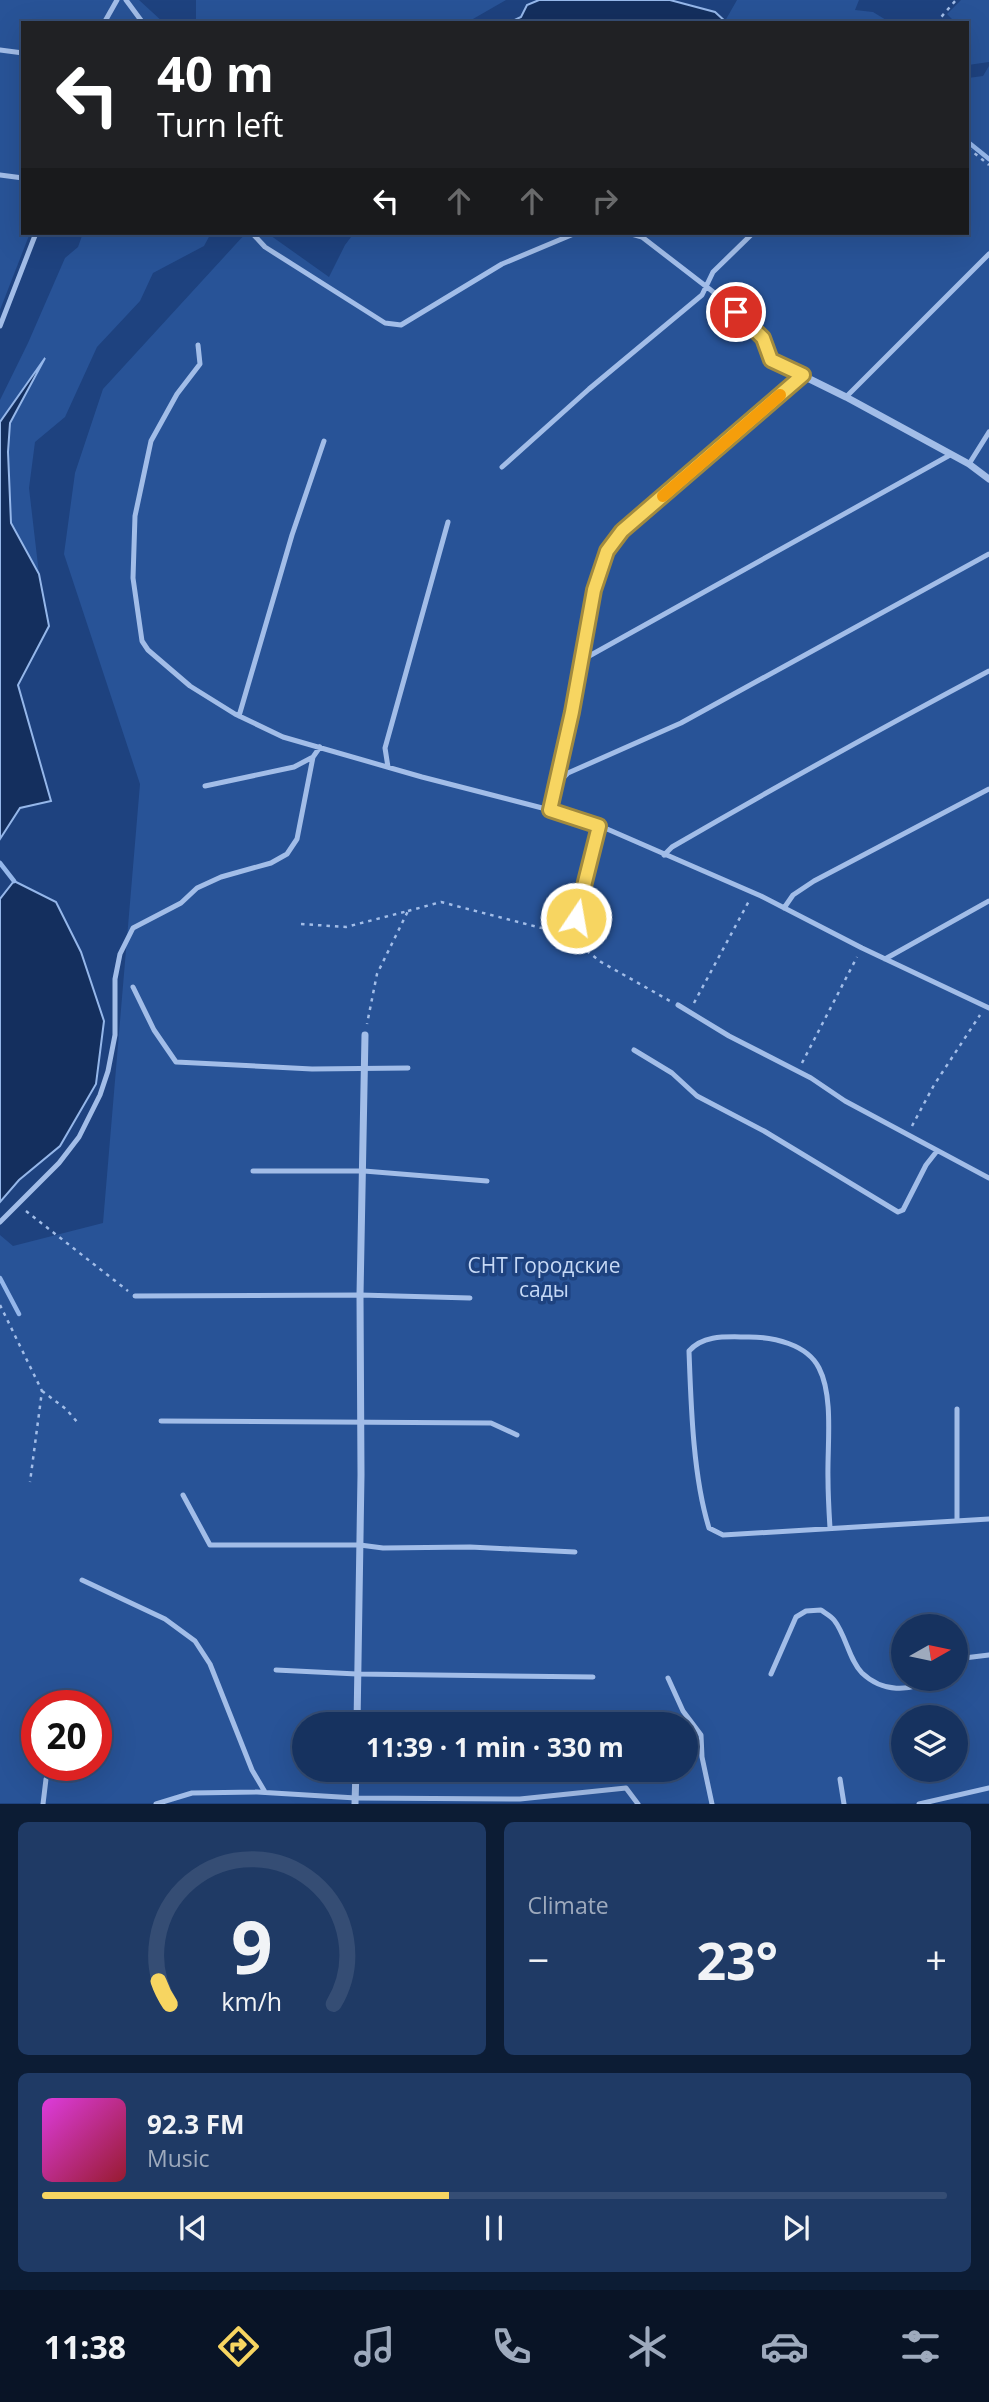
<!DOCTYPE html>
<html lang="en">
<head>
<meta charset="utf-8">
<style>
	body { margin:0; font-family:"Open Sans",sans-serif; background:#1f3a65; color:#f1f3f6; height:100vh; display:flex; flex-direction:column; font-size:26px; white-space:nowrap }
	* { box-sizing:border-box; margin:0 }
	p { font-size:23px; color:#9eaabd }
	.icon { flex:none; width:38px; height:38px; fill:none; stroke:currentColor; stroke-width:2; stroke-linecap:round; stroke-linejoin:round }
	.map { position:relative; height:1804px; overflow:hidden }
	.details { display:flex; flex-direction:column; gap:18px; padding:18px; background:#0c1c34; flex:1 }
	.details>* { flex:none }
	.banner { position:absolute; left:21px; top:21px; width:948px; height:214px; border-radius:0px; box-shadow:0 7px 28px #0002,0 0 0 2px #354d74; background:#202124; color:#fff; overflow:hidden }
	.needle { width:46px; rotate:81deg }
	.controls { position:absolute; left:891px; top:1614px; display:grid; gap:14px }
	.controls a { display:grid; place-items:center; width:77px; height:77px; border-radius:50%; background:#16325f; box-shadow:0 7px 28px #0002,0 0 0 2px #354d74; font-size:35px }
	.speed { position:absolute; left:21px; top:1690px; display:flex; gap:14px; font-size:35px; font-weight:700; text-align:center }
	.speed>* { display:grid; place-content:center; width:91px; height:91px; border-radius:50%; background:#16325f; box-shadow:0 7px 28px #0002,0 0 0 2px #354d74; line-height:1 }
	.speed .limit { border:10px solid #d22; background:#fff; color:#111 }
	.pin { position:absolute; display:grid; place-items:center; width:60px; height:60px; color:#fff; margin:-30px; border:4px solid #fff; border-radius:50%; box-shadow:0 2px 7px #0007 }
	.me { position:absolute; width:77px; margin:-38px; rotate:12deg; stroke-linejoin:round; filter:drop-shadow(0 0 5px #0008) }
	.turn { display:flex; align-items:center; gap:24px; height:147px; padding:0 21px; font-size:32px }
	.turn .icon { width:91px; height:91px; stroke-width:2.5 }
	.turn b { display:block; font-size:49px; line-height:60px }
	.lanes { display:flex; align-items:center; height:66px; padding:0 21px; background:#0003; justify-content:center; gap:35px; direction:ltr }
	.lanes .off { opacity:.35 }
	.big { font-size:52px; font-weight:700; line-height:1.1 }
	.details .widget { flex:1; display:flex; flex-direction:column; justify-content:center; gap:10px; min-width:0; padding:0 24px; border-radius:10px; background:#1f3a65 }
	.details .dial { align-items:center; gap:0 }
	.dial svg { height:182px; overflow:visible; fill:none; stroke:#354d74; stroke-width:7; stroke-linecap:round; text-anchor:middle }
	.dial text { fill:#f1f3f6; stroke:none }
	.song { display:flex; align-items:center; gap:21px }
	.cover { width:84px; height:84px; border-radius:10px; background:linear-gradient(135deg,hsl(300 70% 55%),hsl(350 70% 35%)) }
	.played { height:7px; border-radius:4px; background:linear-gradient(90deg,#f7d561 45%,#354d74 45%) }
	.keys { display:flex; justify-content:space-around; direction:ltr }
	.heat { display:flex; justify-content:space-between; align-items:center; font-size:38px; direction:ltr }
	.details .tiles { flex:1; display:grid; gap:18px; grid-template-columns:1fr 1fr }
	.widget:last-child { grid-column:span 2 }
	.trip { position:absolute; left:292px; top:1712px; width:406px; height:70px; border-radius:35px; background:#16325f; box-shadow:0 7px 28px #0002,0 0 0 2px #354d74; font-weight:700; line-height:70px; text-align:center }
	.tab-bar { display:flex; height:112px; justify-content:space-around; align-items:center; background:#091426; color:#9eaabd }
	.tab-bar .icon { width:49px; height:49px }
	.tab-bar .selected { color:#f7d561 }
	.tab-bar b { font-size:32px; color:#f1f3f6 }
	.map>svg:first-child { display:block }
	.green { fill:#285397; fill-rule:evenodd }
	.water { fill:#142f5e; stroke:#95b7ea; stroke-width:2 }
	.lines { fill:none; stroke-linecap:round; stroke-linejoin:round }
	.stream { stroke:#95b7ea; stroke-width:4.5 }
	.path { stroke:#a2bde8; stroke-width:2.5; stroke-dasharray:3.5 5; stroke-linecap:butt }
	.service { stroke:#a2bde8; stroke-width:5 }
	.minor { stroke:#a2bde8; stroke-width:7 }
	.route-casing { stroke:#a18a3f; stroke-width:18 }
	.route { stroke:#f7d561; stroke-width:12 }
	.slow { stroke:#f59e0b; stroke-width:12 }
	.labels { text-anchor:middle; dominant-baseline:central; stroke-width:7; stroke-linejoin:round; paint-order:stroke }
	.park-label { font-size:21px; fill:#c6d9f6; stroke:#1e427f }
</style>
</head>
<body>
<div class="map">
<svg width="989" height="1804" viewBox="0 0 989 1804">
	<rect width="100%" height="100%" fill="#1e427f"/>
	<!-- green -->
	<path class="green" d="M 0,0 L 139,0 L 164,23 L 23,23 L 23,233 L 30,233 L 0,310 Z
		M 196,0 L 506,0 L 466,23 L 196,23 Z
		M 737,0 L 859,0 L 855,10 L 873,12 L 891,23 L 727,23 L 725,21 Z
		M 961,0 L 989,0 L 989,62 L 968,65 L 968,23 L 956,23 L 947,14 Z
		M 989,66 L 989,1803 L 0,1803 L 0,1235 L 13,1246 L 103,1223 L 140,784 L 64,554 L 75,473 L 103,389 L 246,233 L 267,233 L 329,277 L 345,245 L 354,233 L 968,233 L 968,78 L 983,76 ZM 903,1626 L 956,1626 L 956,1678 L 903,1678 ZM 37,1706 L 96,1706 L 96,1766 L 37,1766 ZM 903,1717 L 956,1717 L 956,1769 L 903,1769 ZM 304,1724 L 686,1724 L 686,1769 L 304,1769 Z
		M 83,233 L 211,233 L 204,246 L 153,273 L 140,301 L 97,347 L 65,417 L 35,442 L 29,488 L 39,574 L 11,523 L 8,452 L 10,423 L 41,365 L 0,422 L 0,400 L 28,343 L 65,258 L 78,247 Z"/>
	<!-- water -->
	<path class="water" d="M 539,0 L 670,0 L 715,12 L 727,23 L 508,23 L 521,17 L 527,5 Z
		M 45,358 L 10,423 L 8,452 L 11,523 L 39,574 L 49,626 L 18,685 L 51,801 L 20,808 L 0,839 L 0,422 Z
		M 14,881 L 56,902 L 81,952 L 104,1021 L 96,1084 L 60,1146 L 19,1180 L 0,1202 L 0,899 Z"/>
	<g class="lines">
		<!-- stream -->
		<path class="stream" d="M 968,142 L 989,159
			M 0,863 L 14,881
			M 0,1278 L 19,1314"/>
		<!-- path -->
		<path class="path" d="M 936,23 L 956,0
			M 968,148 L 989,165
			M 408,911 L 441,902 L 580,938
			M 301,924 L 346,927 L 408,911 L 377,974 L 367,1024
			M 578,928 L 582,947 L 601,962 L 670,1001
			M 694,1003 L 749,901
			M 802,1063 L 857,957
			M 912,1126 L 934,1085 L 980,1015
			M 26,1211 L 128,1291
			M 0,1305 L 42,1391 L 30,1482
			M 42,1391 L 66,1409 L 78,1423"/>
		<!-- service -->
		<path class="service" d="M 126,0 L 143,23
			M 104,23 L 117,0
			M 0,50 L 23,53
			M 0,175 L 23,178
			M 252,233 L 265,247 L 385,323 L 401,325 L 502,264 L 576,233
			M 628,233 L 642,237 L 725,301 L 763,338 L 771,360
			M 0,326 L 36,233
			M 198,345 L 200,364 L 177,394 L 151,441 L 135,516 L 133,578 L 142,641 L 148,650 L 190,686 L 235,714 L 283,737 L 422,777 L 550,810
			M 803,375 L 622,531 L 607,551 L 595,591 L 572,712 L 550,810 L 591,822 L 761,896 L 862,948 L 989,1008
			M 846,397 L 989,254
			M 969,464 L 989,432
			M 502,467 L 589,389 L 702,295 L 713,272 L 753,233
			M 582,660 L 950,455
			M 239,716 L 292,535 L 324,441
			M 388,767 L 385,748 L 448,522
			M 556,785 L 568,773 L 681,723 L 989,554
			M 205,786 L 294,767 L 313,757
			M 664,855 L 672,847 C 777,786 882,728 989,671
			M 784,908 L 793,895 L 814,881 L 989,789
			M 576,918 L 599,826
			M 885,959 L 989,901
			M 133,987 L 154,1030 L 176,1062 L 312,1069 L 408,1068
			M 678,1005 L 729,1036 L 811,1078 L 845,1101 L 989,1178
			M 634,1050 L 672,1073 L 697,1096 L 764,1131 L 898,1212 L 903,1210 L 926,1165 L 937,1151
			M 253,1171 L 364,1171 L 487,1181
			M 0,1222 L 59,1163 L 79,1137 L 100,1095 L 108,1071 L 115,1035 L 115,979 L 120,954 L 133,928 L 181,903 L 197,888 L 221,877 L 271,863 L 287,854 L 297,839 L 313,757 L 320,747
			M 135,1296 L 360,1295 L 470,1298
			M 161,1421 L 491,1423 L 517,1435
			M 183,1495 L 210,1545 L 360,1545 L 383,1548 L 470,1547 L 575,1552
			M 957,1521 L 957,1409
			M 830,1528 C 829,1512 828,1495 828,1479 C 827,1447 834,1397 819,1368 C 807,1344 773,1337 749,1337 C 728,1337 704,1334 689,1351 C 691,1405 693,1477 709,1528 L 723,1535 L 989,1519
			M 82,1580 L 165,1619 L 195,1641 L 210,1664 L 252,1770 L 265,1792
			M 956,1659 L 989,1655
			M 276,1670 L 357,1674 L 593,1677
			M 771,1674 L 796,1617 L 806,1611 L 821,1610 C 825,1613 831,1616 834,1620 C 846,1635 849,1660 862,1673 C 882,1692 910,1693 932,1678
			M 668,1678 L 683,1711 L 701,1735 L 702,1757 L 712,1804
			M 840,1779 L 844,1804
			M 43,1804 L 46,1779
			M 156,1804 L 192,1793 L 257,1792 L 356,1798 L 520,1799 L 626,1788 L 638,1804
			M 919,1804 L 989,1788"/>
		<!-- minor -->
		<path class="minor" d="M 771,360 L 846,397 L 969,464 L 989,479
			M 357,1724 L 361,1475 L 360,1295 L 365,1035
			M 355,1804 L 356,1769"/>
	</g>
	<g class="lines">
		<!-- route casing -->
		<g class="route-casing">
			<path id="route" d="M 576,918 L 599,826 L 550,810 L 572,712 L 594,590 L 607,551 L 622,531 L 803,375 L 771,360 L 763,338 L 736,312"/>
		</g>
		<!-- route -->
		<use href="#route" class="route"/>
		<!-- slow -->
		<path class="slow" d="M 663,496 L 780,395"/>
	</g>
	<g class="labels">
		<!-- park labels -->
		<g class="park-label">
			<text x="544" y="1265">СНТ Городские<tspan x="544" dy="24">сады</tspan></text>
		</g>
	</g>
</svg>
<div class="controls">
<a><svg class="needle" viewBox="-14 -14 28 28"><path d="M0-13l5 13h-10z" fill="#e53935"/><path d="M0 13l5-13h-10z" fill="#9eaabd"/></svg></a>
<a><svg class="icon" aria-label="layers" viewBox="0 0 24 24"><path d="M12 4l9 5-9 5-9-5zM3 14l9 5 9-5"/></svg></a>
</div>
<div class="speed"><div class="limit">20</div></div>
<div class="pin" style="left:736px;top:312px;background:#d93025"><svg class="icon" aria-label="arrive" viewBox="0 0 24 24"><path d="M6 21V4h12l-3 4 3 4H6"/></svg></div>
<svg class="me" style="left:576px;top:918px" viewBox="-20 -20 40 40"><circle r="17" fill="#f7d561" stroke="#fff" stroke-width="3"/><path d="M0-11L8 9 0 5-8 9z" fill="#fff"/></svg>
<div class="trip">11:39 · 1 min · 330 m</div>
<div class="banner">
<div class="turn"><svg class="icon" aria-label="left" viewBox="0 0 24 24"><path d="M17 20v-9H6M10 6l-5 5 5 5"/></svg><div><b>40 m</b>Turn left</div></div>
<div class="lanes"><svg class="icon" aria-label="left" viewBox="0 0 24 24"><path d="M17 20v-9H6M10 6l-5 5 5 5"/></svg><svg class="icon off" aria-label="ahead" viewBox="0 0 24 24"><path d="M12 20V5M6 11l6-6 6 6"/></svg><svg class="icon off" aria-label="ahead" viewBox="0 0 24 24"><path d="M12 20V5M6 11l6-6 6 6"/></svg><svg class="icon off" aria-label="right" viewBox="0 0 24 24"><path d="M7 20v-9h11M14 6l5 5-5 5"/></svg></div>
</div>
</div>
<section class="details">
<div class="tiles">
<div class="widget dial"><svg viewBox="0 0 100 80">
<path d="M14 69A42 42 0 1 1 86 69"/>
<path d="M14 69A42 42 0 0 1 9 59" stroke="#f7d561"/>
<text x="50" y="56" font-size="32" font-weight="700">9</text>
<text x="50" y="72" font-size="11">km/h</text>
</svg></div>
<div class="widget"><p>Climate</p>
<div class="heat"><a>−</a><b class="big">23°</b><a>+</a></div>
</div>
<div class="widget">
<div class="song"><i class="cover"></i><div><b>92.3 FM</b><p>Music</p></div></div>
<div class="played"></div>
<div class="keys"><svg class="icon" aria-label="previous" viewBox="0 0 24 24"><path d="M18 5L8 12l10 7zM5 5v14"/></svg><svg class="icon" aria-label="pause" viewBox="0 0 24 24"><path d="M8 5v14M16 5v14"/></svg><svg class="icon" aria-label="next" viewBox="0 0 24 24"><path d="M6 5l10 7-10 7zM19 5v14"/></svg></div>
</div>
</div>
</section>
<nav class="tab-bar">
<b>11:38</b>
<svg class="icon selected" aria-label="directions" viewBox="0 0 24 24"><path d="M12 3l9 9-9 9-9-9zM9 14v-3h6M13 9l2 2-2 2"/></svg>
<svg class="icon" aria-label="music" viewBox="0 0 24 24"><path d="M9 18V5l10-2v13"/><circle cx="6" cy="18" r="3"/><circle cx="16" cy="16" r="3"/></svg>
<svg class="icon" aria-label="phone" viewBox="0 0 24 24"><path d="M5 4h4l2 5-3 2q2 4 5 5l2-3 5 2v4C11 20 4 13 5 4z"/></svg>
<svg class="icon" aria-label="climate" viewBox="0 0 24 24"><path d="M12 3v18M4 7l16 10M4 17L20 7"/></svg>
<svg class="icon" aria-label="car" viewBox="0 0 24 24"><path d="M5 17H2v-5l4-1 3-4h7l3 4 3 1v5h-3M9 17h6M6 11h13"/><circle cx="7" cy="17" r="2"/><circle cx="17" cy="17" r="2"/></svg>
<svg class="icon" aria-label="filters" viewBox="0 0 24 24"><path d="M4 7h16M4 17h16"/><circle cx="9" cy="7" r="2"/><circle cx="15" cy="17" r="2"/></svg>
</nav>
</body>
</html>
